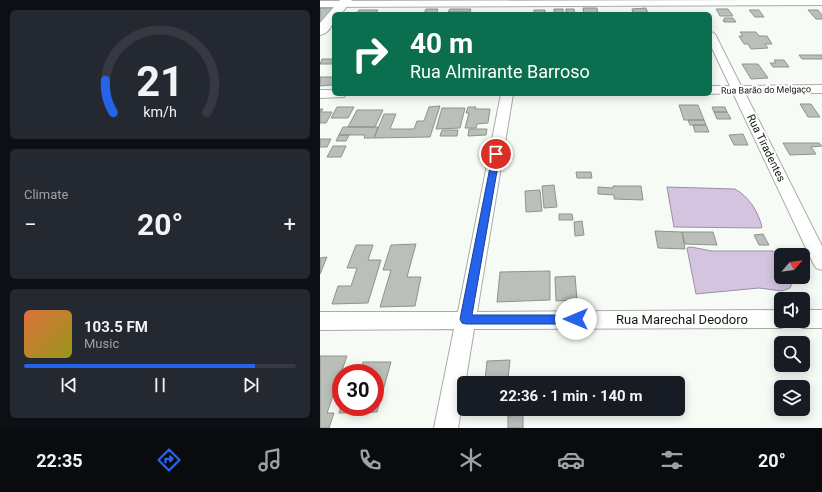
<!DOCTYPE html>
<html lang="en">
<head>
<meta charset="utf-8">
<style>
	body { margin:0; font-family:Roboto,sans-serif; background:#242831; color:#f1f3f6; height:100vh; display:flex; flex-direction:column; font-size:15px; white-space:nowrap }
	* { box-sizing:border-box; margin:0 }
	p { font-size:13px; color:#9ea1a6 }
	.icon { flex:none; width:22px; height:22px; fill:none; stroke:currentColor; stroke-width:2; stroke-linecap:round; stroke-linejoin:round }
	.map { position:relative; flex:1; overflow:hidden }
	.sheet { display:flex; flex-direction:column; gap:10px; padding:10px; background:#0d0f14; width:320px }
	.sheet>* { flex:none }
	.hud { position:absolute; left:12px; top:12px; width:380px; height:84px; border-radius:6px; box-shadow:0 2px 10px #0003; background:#0b6e4f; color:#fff; overflow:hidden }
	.needle { width:26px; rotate:62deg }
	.controls { position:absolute; left:454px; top:248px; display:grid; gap:8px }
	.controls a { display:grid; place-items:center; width:36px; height:36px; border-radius:6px; background:#171b24; box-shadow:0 2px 10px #0003; font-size:20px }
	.speed { position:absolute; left:12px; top:364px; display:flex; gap:8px; font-size:20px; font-weight:700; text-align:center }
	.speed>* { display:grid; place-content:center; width:52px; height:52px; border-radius:50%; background:#171b24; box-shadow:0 2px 10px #0003; line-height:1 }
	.speed .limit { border:6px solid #d22; background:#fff; color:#111 }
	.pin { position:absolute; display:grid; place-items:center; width:34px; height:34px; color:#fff; margin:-17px; border:2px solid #fff; border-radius:50%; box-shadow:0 1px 4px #0007 }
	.me { position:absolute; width:44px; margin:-22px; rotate:270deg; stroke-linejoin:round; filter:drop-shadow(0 0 3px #0008) }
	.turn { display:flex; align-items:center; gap:14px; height:84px; padding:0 12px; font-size:18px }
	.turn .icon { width:52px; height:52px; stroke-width:2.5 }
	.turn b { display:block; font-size:28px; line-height:34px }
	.big { font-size:30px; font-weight:700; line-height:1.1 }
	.sheet .widget { flex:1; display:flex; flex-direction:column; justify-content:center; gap:6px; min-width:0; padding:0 14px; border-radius:6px; background:#242831 }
	.sheet .dial { align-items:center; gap:0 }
	.dial svg { height:104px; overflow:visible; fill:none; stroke:#363941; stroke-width:7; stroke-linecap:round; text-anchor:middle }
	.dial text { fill:#f1f3f6; stroke:none }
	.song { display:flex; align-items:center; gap:12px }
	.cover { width:48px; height:48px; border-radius:6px; background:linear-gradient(135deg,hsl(20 70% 55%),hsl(60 70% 35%)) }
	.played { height:4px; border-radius:2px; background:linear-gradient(90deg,#2563eb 85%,#363941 85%) }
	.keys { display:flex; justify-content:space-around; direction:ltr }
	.heat { display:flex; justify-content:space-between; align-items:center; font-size:22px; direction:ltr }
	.trip { position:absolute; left:137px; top:376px; width:228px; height:40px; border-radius:6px; background:#171b24; box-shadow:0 2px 10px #0003; font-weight:700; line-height:40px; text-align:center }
	.tabs { display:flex; height:64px; justify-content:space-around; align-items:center; background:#090b0e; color:#9ea1a6 }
	.tabs .icon { width:28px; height:28px }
	.tabs .on { color:#2563eb }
	.tabs b { font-size:18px; color:#f1f3f6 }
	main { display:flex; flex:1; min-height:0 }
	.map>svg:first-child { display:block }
	.water { fill:#d4c4df; stroke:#9b90a3 }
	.building { fill:#bbbfba; stroke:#8e938e }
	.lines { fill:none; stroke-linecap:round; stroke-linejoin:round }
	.street-casing { stroke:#a8ada7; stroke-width:2 }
	.primary-casing { stroke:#a8ada7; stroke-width:2 }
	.street { fill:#fff; fill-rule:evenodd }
	.primary { fill:#fff; fill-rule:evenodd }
	.route { fill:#2563eb; stroke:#184099 }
	.labels { text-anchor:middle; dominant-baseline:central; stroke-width:4; stroke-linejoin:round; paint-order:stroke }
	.far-street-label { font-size:9px; fill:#171816; stroke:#fff }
	.street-label { font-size:11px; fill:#171816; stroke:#fff }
	.near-street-label { font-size:13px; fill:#171816; stroke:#fff }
</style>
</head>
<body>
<main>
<section class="sheet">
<div class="widget dial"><svg viewBox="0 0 100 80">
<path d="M14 69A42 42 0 1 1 86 69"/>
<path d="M14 69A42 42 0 0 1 8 44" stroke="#2563eb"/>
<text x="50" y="56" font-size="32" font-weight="700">21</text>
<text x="50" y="72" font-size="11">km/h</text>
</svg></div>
<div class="widget"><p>Climate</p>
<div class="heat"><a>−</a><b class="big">20°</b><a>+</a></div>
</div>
<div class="widget">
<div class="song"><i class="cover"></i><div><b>103.5 FM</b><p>Music</p></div></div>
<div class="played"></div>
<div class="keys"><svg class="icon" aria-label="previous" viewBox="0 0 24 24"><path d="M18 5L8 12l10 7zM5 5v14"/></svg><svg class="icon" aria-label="pause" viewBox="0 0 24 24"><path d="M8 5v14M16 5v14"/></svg><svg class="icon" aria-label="next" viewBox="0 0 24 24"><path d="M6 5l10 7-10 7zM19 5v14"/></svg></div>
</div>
</section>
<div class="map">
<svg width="502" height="428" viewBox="0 0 502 428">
	<rect width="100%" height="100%" fill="#f7fbf6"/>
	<!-- water -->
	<path class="water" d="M 347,187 L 415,189 C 429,197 438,211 442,227 L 441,228 L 354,227 Z
		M 371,247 L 392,251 L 453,251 L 461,256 L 461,277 L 471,277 L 472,283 L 470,288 L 462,291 L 439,288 L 376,294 L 367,248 Z"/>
	<!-- building -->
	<path class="building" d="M 0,8 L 18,8 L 0,25 Z
		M 263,8 L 277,8 L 278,14 L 264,14 Z
		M 326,8 L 328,14 L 313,14 L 312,9 Z
		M 106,9 L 118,9 L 116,14 L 90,14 L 104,14 Z
		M 130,9 L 151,9 L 150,12 L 128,12 Z
		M 234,9 L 243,9 L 243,13 L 234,13 Z
		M 246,9 L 254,9 L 255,14 L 246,14 Z
		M 396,9 L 408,9 L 413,16 L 400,16 Z
		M 39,10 L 58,10 L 55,14 L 36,14 Z
		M 214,10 L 225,10 L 225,14 L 214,14 Z
		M 429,10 L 439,10 L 444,17 L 435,17 Z
		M 488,10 L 498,10 L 502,15 L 502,19 L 496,19 Z
		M 404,18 L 413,18 L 416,22 L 404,22 L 403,20 L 405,20 Z
		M 420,32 L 436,32 L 439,36 L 447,36 L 452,44 L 445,44 L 448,48 L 431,49 L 428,44 L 424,44 L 419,36 L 423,36 Z
		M 479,55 L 502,55 L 502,59 L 482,59 Z
		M 2,59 L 14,59 L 14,64 L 0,64 Z
		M 454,60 L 464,60 L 469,67 L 453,67 L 450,63 L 456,63 Z
		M 422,64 L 438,64 L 448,78 L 431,79 Z
		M 0,77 L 14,77 L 14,81 L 12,85 L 0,86 Z
		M 480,104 L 491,104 L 500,117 L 488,117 Z
		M 359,105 L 378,105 L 384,120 L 364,120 Z
		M 120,106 L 110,137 L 54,138 L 64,114 L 76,114 L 70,129 L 94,129 L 97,121 L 104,121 L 109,107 Z
		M 17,107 L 34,107 L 28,118 L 11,118 Z
		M 148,107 L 156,107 L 155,109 L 170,109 L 168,123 L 157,124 L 156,128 L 145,128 L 149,113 L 146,113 Z
		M 392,107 L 405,107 L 407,112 L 394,112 Z
		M 122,108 L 145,108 L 140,128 L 116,129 Z
		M 0,109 L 3,109 L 1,112 L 12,112 L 6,123 L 0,123 Z
		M 37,110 L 63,110 L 55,127 L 28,127 Z
		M 394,112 L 407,112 L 411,119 L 397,119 Z
		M 368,120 L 384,120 L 386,125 L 370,125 Z
		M 373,125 L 386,125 L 389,132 L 375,132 Z
		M 23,127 L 58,127 L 54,138 L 44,138 L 45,135 L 19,135 Z
		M 149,129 L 167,129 L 166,135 L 148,136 Z
		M 122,130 L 138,130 L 137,136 L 120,136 Z
		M 423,134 L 428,145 L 414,145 L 409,135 Z
		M 19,135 L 29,135 L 26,141 L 16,141 Z
		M 0,139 L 11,139 L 7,147 L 0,147 Z
		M 463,143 L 499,143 L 502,146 L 491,147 L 496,154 L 470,155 Z
		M 13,146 L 26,146 L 21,157 L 7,157 Z
		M 256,172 L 271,172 L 272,178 L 257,178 Z
		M 234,185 L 237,207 L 224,208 L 222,186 Z
		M 293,186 L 321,186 L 323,200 L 294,199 L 294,195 L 278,194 L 278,187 L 293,188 Z
		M 220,190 L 222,211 L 206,212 L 205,191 Z
		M 239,214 L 252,214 L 253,220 L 239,220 Z
		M 262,221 L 264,235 L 255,236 L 254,222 Z
		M 335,231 L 362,232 L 365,249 L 338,248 Z
		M 362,232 L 393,232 L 397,245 L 365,244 Z
		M 443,234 L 449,245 L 439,245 L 434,235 Z
		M 96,244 L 87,277 L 101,277 L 95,306 L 60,307 L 71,270 L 63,270 L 71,245 Z
		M 36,245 L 53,245 L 48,260 L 61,260 L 48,303 L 12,304 L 18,286 L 31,286 L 37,268 L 27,268 Z
		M 7,257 L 0,274 L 0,258 Z
		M 230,271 L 230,300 L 177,302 L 180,272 Z
		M 255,276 L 257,300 L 236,301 L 235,277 Z
		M 0,356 L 27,356 L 7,413 L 14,413 L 9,428 L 0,428 Z
		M 190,360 L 188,379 L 165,380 L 167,361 Z
		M 43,362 L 71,362 L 57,412 L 19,413 L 21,406 L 55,407 L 55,373 L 40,373 Z
		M 188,379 L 188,383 L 169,383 L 169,380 Z
		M 203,415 L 203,428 L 188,428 L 188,416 Z"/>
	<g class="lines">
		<!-- street casing -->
		<g class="street-casing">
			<path id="street" d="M 502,0 L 502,5 L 0,7 L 0,1 Z
				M 390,31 L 395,34 L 421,86 L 502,85 L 502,93 L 425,93 L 502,246 L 502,270 L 496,268 L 493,263 L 413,93 L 390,94 L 390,86 L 410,86 L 390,44 Z
				M 0,90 L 14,90 L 14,94 L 26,94 L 24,97 L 0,98 Z
				M 181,94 L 193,94 L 157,312 L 461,310 L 461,321 L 470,321 L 468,325 L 461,328 L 154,329 L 138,428 L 114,428 L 134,329 L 0,330 L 0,312 L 138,312 Z
				M 483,310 L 502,310 L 502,328 L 483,328 L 476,325 L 474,321 L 483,321 Z"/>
		</g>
		<!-- primary casing -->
		<g class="primary-casing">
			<path id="primary" d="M 20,0 L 32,0 L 21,14 L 14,14 C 14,23 10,33 0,35 L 0,23 Z"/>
		</g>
		<!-- street -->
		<use href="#street" class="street"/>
		<!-- primary -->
		<use href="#primary" class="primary"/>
	</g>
	<!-- route -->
	<path class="route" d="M 173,152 L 176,152 L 180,154 L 152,315 L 256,315 L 260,316 L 262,319 L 260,323 L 256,324 L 146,324 L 142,323 L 140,319 Z"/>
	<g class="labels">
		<!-- far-street labels -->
		<g class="far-street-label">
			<text transform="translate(446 90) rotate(-1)">Rua Barão do Melgaço</text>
		</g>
		<!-- street labels -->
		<g class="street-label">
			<text transform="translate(446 148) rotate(64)">Rua Tiradentes</text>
		</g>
		<!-- near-street labels -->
		<g class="near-street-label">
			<text x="362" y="319">Rua Marechal Deodoro</text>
		</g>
	</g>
</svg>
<div class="controls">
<a><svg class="needle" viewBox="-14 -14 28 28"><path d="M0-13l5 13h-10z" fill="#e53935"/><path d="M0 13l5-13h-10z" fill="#9ea1a6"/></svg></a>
<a><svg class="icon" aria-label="sound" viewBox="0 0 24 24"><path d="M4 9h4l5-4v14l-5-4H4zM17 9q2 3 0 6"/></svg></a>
<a><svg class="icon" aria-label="search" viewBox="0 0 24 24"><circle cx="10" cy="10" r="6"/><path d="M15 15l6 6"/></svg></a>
<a><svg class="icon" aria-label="layers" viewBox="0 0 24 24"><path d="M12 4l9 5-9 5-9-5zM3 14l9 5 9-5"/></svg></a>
</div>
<div class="speed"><div class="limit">30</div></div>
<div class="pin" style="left:176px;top:154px;background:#d93025"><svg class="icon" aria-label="arrive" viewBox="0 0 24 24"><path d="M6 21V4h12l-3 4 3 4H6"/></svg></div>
<svg class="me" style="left:256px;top:319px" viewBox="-20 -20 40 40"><circle r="19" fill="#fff"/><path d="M0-13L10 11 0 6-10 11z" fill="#2563eb"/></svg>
<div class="trip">22:36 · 1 min · 140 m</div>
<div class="hud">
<div class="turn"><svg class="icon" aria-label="right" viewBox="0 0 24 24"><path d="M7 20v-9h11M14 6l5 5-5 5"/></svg><div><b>40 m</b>Rua Almirante Barroso</div></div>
</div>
</div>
</main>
<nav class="tabs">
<b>22:35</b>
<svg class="icon on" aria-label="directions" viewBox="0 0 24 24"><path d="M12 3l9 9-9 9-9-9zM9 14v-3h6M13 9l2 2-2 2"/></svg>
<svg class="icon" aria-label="music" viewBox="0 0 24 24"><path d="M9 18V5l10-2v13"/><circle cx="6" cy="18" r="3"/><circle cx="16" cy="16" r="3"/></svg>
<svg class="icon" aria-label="phone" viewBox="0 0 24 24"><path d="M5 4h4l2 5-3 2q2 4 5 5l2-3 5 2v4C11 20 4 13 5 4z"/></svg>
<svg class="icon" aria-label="climate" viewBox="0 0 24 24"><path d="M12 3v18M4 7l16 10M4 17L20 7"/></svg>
<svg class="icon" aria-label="car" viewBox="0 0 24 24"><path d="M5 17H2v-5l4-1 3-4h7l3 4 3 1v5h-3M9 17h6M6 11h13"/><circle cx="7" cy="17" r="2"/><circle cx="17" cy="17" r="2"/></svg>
<svg class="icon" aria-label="filters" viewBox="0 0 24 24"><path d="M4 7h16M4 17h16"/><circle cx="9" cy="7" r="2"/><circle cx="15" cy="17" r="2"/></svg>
<b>20°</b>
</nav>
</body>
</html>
